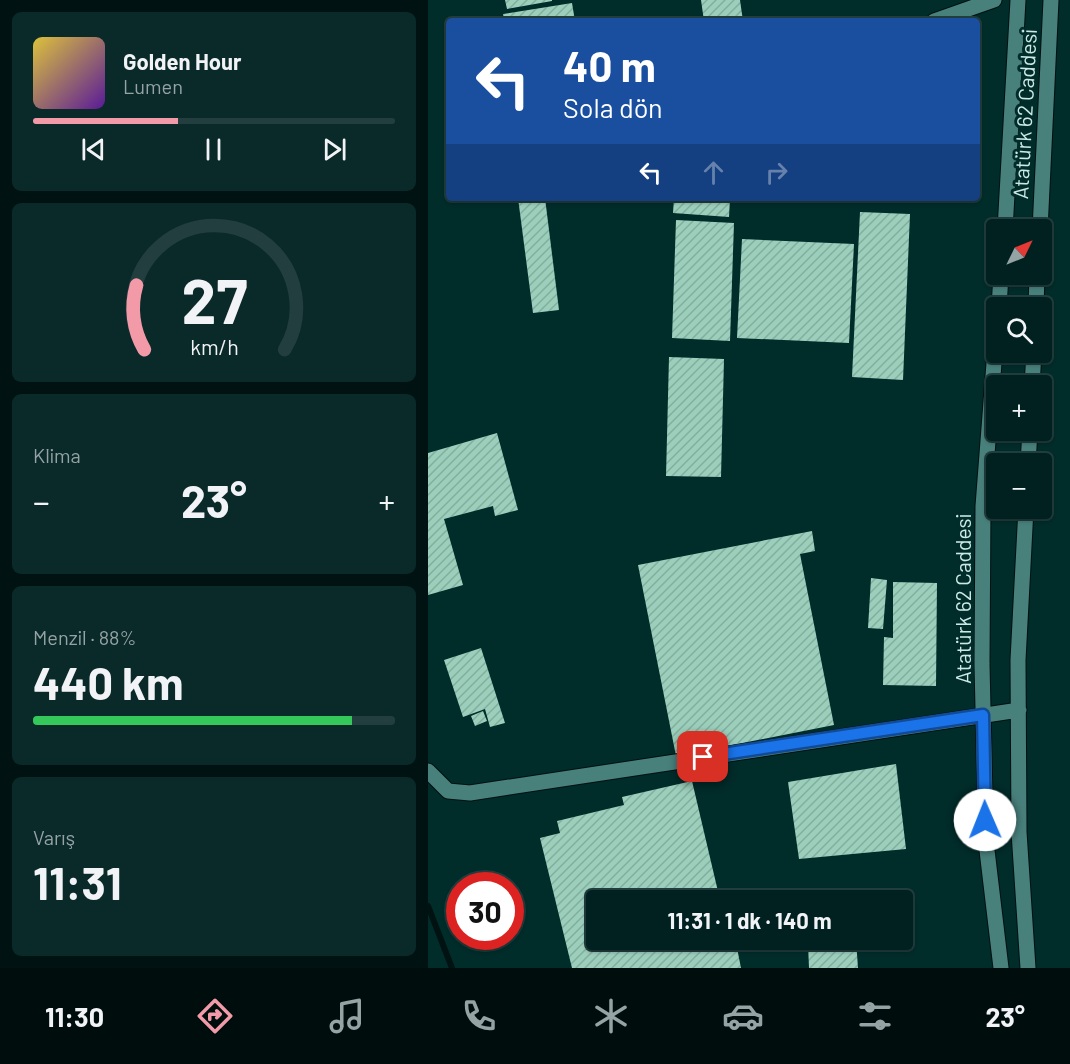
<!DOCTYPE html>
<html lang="tr">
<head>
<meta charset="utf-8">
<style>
	body { margin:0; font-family:Barlow,sans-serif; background:#0a2929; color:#f1f3f6; height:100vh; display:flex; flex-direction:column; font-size:22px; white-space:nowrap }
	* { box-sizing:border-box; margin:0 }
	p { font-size:20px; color:#95a3a5 }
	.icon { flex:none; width:33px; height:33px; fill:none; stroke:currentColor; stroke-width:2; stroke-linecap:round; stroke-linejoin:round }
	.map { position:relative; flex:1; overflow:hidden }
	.panel { display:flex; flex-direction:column; gap:12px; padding:12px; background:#001212; width:428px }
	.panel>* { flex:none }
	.banner { position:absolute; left:18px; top:18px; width:534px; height:183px; border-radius:6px; box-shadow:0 2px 4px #0004,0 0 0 2px #223e3e; background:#1a4fa0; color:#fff; overflow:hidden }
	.needle { width:39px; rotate:47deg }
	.buttons { position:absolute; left:558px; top:219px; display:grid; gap:12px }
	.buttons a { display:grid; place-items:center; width:66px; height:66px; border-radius:6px; background:#002120; box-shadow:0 2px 4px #0004,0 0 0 2px #223e3e; font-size:30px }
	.speed { position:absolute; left:18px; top:872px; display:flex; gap:12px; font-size:30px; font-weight:700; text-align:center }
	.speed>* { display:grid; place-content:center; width:78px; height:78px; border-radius:50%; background:#002120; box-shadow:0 2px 4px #0004,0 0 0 2px #223e3e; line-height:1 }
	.speed .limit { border:9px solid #d22; background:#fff; color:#111 }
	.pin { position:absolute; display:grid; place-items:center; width:51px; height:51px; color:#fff; margin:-26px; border-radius:12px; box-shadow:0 3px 9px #0006 }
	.me { position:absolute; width:66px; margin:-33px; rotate:359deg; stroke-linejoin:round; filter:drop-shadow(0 0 4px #0008) }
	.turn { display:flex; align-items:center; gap:21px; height:126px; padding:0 18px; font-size:27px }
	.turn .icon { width:78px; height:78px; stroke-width:2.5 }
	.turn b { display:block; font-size:42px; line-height:51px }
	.lanes { display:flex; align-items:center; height:57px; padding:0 18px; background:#0003; justify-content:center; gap:30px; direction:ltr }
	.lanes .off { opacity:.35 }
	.big { font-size:45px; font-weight:700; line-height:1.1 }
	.panel .card { flex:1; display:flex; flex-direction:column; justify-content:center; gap:9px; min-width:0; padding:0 21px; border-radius:9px; background:#0a2929 }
	.panel .dial { align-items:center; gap:0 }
	.dial svg { height:156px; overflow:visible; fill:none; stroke:#223e3e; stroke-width:7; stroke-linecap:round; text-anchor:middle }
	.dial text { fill:#f1f3f6; stroke:none }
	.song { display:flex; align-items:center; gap:18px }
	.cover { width:72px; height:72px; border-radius:9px; background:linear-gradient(135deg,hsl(50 70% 55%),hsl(270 70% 35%)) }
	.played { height:6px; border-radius:3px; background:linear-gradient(90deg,#f39aa8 40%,#223e3e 40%) }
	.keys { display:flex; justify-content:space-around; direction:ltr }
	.heat { display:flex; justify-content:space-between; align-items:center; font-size:33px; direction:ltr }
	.charge { height:9px; border-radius:4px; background:linear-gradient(90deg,#34c759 88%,#223e3e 0) }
	.trip { position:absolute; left:158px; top:890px; width:327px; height:60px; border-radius:6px; background:#002120; box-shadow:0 2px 4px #0004,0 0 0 2px #223e3e; font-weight:700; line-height:60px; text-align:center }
	.tab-bar { display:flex; height:96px; justify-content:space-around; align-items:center; background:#000d0d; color:#95a3a5 }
	.tab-bar .icon { width:42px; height:42px }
	.tab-bar .current { color:#f39aa8 }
	.tab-bar b { font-size:27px; color:#f1f3f6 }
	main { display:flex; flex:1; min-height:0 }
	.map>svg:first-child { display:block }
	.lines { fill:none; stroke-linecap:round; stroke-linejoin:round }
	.stream { stroke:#001211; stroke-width:6 }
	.building { fill:url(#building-hatch) }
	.minor-casing { stroke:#021110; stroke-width:17 }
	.minor { stroke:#48807c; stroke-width:15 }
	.route-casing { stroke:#114b97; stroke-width:15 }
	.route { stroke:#1a73e8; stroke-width:10 }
	.labels { text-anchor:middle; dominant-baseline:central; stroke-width:6; stroke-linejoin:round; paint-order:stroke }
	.street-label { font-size:21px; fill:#cce9e6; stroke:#002c2a }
</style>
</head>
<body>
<main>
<section class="panel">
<div class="card">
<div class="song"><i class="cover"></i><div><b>Golden Hour</b><p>Lumen</p></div></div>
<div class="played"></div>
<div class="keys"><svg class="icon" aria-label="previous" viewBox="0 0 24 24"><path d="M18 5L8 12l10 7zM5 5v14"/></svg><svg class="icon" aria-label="pause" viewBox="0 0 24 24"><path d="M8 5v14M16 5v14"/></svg><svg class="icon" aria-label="next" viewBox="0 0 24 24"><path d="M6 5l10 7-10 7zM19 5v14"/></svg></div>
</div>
<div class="card dial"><svg viewBox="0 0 100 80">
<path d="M14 69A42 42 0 1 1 86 69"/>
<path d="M14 69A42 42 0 0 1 10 36" stroke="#f39aa8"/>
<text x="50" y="56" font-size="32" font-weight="700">27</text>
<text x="50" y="72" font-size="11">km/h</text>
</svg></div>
<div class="card"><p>Klima</p>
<div class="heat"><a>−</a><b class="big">23°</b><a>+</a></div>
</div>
<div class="card"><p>Menzil · 88%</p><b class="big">440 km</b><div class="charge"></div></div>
<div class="card"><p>Varış</p><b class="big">11:31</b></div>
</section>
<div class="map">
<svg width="643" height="968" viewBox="0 0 643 968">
	<defs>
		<pattern id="building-hatch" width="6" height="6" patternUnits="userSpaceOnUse" patternTransform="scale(1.5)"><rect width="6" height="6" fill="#9bcfbc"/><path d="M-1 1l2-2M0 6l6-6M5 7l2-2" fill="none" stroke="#84ad9e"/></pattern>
	</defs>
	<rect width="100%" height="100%" fill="#002c2a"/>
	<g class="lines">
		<!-- stream -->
		<path class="stream" d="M 0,906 L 24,968"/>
	</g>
	<!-- building -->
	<path class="building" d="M 77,0 L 124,0 L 124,1 L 79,9 Z
		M 273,0 L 312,0 L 315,21 L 276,21 Z
		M 144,3 L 147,21 L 76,21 L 75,14 Z
		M 90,198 L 117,198 L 131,310 L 105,313 Z
		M 246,198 L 302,198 L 301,217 L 245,213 Z
		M 432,212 L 482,214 L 475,380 L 424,377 Z
		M 248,220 L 306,223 L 302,341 L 244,338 Z
		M 314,239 L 426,244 L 421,343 L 309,338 Z
		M 241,357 L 296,359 L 293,477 L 238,476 Z
		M 69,433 L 90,510 L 67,516 L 65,506 L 16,519 L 35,585 L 0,595 L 0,453 Z
		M 384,531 L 387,551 L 372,554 L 406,725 L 248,756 L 210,565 Z
		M 443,578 L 459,580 L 455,629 L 440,628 Z
		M 465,582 L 509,583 L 508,686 L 455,685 L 456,637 L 465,638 Z
		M 53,648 L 77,723 L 62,727 L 57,709 L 35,717 L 16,660 Z
		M 55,711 L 59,721 L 47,726 L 43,716 Z
		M 468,764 L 478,849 L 371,859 L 360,782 Z
		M 264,781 L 292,900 L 168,900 L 168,939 L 328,939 L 329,943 L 309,948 L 313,968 L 144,968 L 112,838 L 132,833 L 129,821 L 196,805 L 194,797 Z
		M 428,940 L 430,968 L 381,968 L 380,944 Z"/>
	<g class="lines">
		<!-- minor casing -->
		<g class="minor-casing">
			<path id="minor" d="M 506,21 L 566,0
				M 577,230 L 590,0
				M 612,230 L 623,0
				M 571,308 L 573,274
				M 608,308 L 609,274
				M 568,337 L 555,506 L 554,664 L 558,842 L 573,968
				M 604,386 L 606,352
				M 600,464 L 602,430
				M 598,508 L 590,660 L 591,832 L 600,968
				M 0,771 L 20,791 L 42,793 L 591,710"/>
		</g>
		<!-- minor -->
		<use href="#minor" class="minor"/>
	</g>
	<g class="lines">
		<!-- route casing -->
		<g class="route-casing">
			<path id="route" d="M 275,757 L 555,715 L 557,820"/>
		</g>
		<!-- route -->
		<use href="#route" class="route"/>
	</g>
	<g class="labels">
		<!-- street labels -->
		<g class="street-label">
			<text transform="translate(596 114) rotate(-87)">Atatürk 62 Caddesi</text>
			<text transform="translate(534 599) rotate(-90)">Atatürk 62 Caddesi</text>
		</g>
	</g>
</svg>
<div class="buttons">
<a><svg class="needle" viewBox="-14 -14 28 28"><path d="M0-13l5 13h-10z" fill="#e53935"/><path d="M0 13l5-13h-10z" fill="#95a3a5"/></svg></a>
<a><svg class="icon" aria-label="search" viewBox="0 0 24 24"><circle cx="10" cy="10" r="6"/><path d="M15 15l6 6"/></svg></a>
<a>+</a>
<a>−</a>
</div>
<div class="speed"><div class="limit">30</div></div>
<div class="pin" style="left:275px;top:757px;background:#d93025"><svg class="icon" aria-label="arrive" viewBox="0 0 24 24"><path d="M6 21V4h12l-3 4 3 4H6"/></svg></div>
<svg class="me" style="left:557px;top:820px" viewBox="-20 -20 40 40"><circle r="19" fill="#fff"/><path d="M0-13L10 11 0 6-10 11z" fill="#1a73e8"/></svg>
<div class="trip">11:31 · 1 dk · 140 m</div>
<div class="banner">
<div class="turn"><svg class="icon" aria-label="left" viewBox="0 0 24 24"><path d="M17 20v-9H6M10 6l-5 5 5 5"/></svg><div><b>40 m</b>Sola dön</div></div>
<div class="lanes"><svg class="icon" aria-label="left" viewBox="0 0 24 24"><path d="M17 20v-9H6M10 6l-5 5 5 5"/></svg><svg class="icon off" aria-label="ahead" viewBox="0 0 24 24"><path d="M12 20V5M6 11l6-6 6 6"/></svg><svg class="icon off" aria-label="right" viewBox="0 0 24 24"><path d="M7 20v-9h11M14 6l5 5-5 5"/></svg></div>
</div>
</div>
</main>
<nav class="tab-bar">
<b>11:30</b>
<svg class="icon current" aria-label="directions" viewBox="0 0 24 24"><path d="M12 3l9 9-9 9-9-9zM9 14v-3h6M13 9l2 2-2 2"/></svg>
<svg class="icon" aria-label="music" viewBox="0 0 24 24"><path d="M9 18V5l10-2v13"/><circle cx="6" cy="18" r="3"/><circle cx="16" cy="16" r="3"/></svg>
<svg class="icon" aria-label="phone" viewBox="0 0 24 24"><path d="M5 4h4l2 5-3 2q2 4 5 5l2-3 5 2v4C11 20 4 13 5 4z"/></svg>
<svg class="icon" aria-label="climate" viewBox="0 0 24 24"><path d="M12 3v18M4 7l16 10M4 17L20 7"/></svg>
<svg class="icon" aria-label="car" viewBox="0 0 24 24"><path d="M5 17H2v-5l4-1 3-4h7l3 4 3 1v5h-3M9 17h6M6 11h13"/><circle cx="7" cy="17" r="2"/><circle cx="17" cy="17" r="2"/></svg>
<svg class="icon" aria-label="filters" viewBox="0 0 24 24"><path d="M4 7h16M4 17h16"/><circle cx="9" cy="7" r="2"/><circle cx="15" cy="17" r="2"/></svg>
<b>23°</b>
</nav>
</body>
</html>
